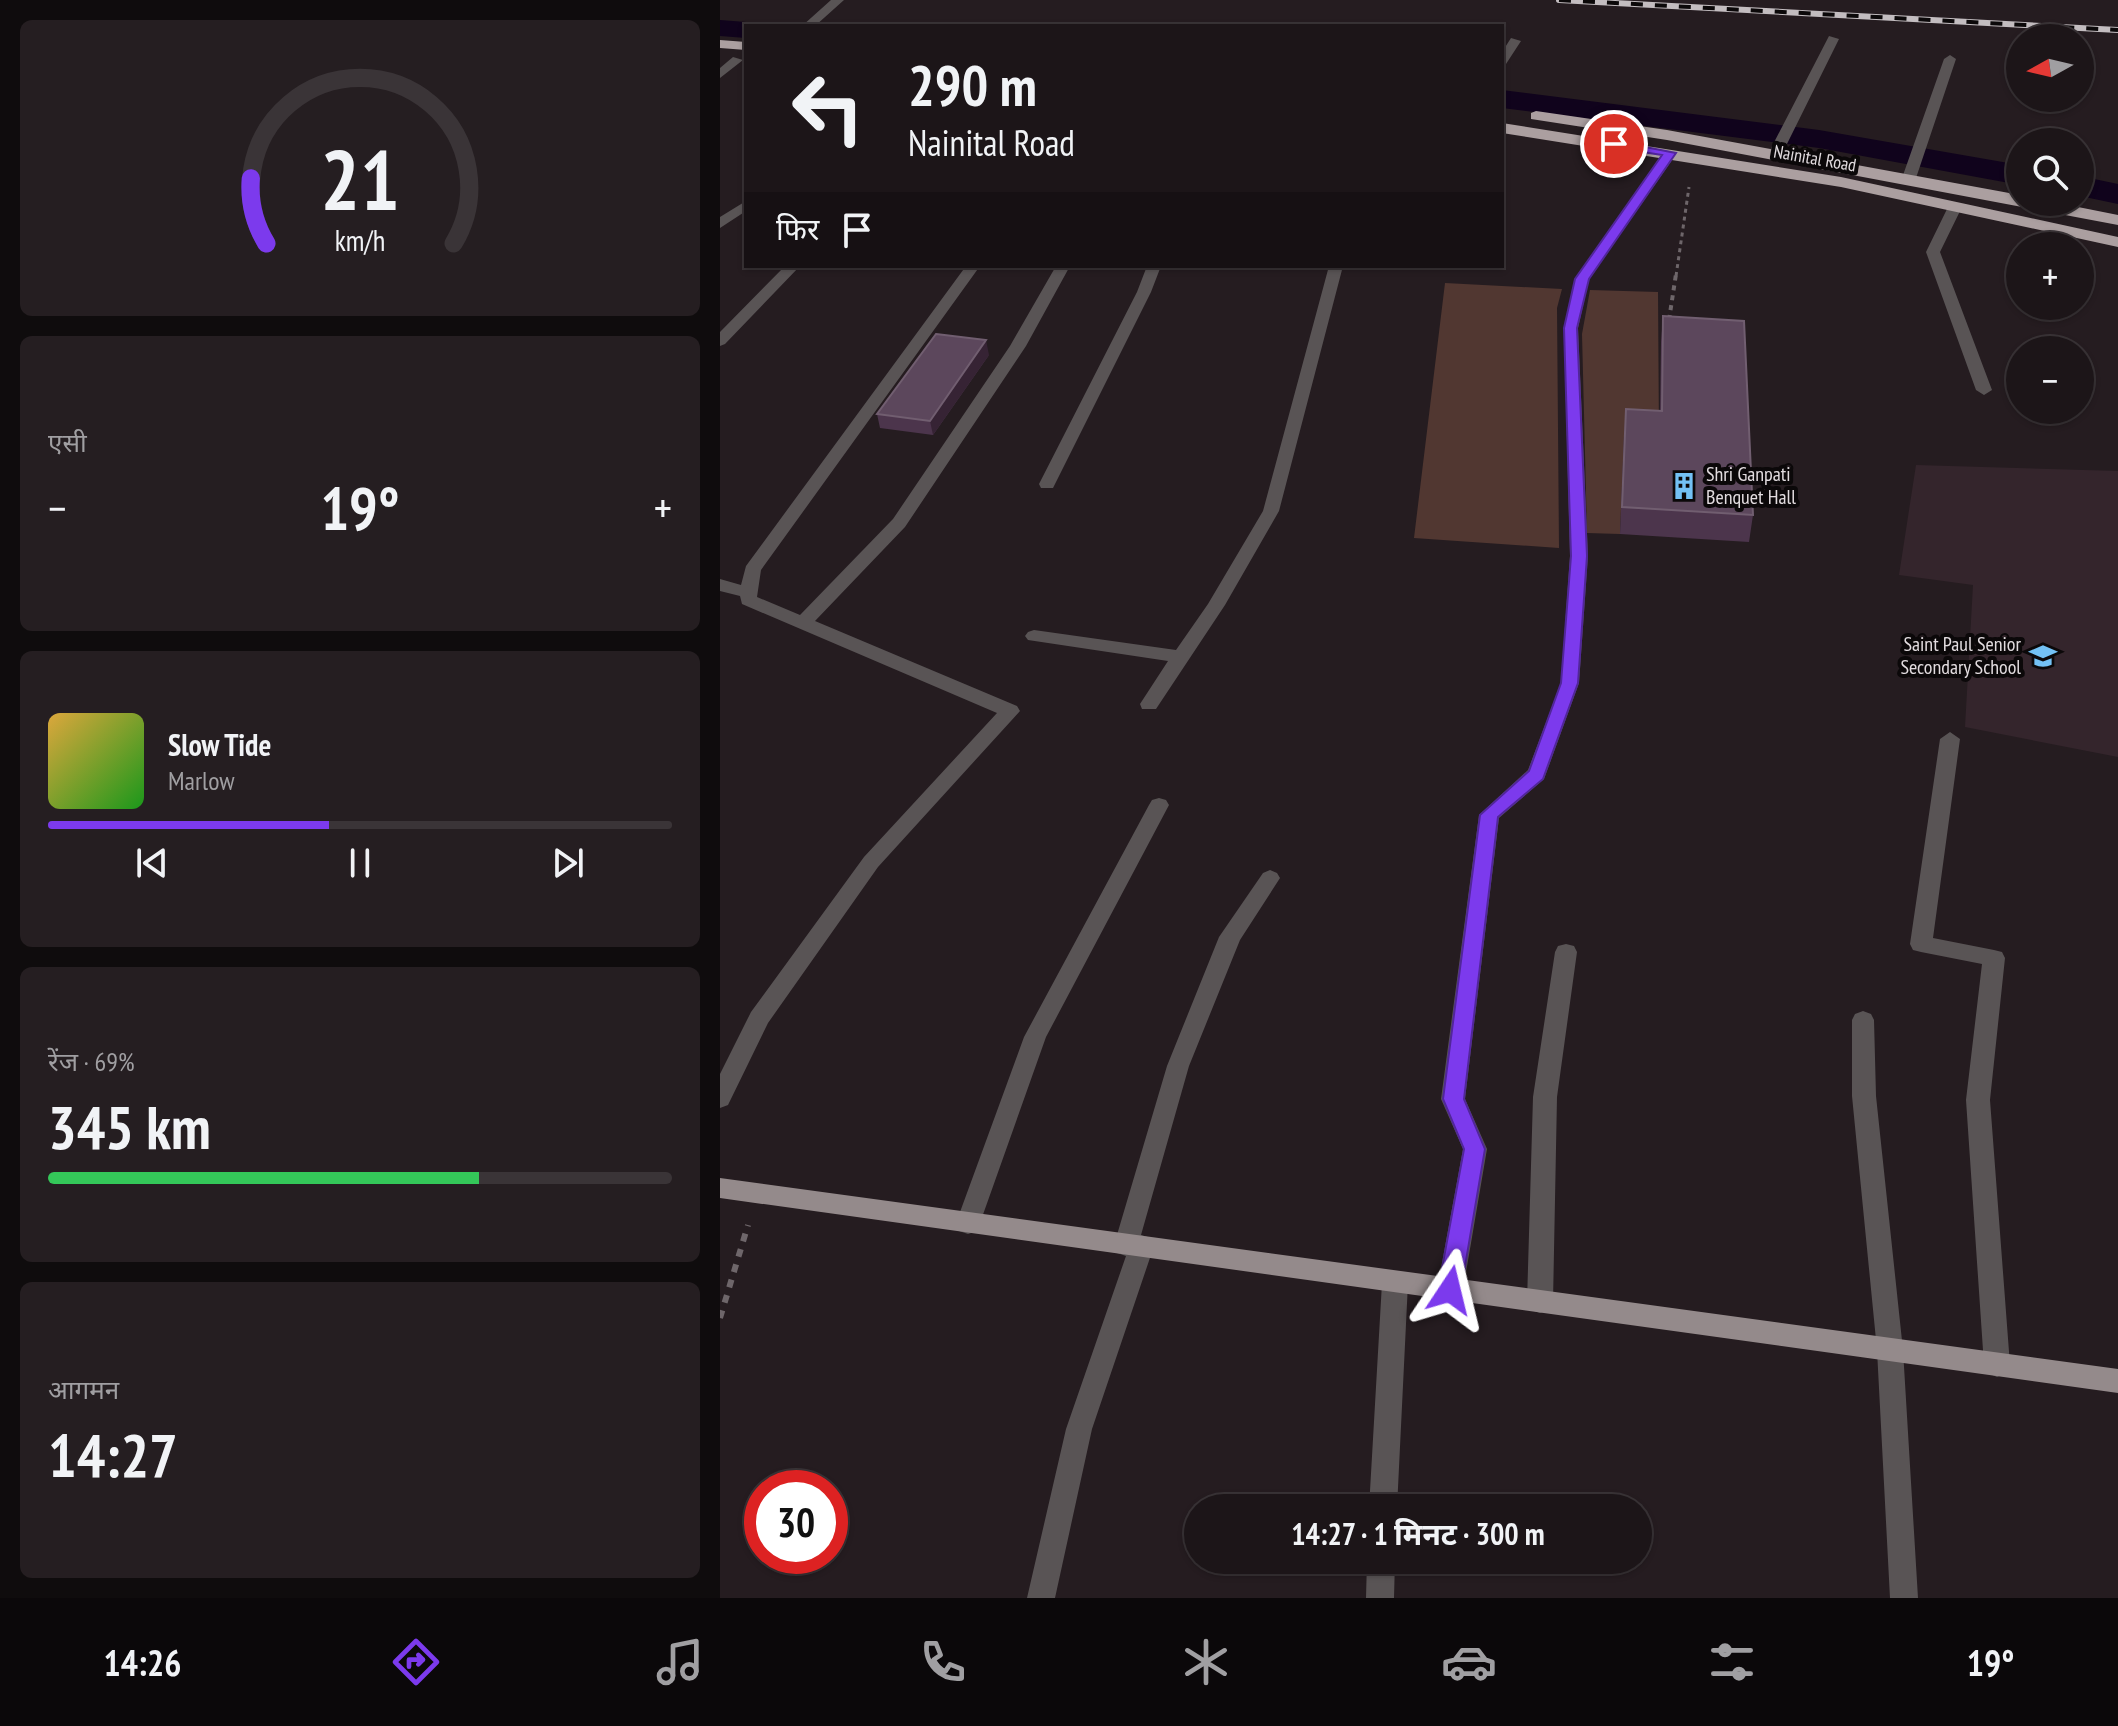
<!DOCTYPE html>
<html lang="hi">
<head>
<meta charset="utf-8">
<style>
	body { margin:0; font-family:"PT Sans Narrow","Noto Sans Devanagari",sans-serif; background:#251e21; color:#f1f3f6; height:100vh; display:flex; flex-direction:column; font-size:30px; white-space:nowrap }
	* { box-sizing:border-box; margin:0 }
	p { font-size:26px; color:#a09fa2 }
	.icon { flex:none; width:44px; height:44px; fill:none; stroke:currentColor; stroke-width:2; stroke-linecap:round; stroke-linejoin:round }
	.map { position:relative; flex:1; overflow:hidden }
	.details { display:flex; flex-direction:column; gap:20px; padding:20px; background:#0f0c0d; width:720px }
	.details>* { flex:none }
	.hud { position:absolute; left:24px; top:24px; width:760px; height:244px; border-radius:0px; box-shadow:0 2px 6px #0004,0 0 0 2px #3a3437; background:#1c1518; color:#f1f3f6; overflow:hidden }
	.needle { width:52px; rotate:262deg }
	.controls { position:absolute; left:1286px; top:24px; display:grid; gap:16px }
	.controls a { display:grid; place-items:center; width:88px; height:88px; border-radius:50%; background:#1c1518; box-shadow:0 2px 6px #0004,0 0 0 2px #3a3437; font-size:40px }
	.speed { position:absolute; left:24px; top:1470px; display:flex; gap:16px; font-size:40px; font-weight:700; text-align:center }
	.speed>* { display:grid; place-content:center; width:104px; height:104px; border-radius:50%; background:#1c1518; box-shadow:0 2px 6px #0004,0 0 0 2px #3a3437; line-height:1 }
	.speed .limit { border:12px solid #d22; background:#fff; color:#111 }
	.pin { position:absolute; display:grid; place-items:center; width:68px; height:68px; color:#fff; margin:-34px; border:4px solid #fff; border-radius:50%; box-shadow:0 2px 8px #0007 }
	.me { position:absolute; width:88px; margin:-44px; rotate:10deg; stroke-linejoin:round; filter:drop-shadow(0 0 6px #0008) }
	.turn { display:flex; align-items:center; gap:28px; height:168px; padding:0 32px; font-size:36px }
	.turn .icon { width:104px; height:104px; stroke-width:2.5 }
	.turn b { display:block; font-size:56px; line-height:68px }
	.then { display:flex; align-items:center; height:76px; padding:0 32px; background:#0003; gap:16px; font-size:30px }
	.big { font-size:60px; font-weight:700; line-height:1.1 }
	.details .card { flex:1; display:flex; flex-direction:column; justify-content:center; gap:12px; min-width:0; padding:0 28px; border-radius:12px; background:#251e21 }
	.details .dial { align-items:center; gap:0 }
	.dial svg { height:208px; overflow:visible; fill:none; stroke:#3a3437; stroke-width:7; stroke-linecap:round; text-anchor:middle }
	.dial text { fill:#f1f3f6; stroke:none }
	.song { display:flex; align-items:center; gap:24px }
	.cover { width:96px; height:96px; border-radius:12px; background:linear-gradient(135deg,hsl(40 70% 55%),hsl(120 70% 35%)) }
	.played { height:8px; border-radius:4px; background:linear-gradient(90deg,#7c3aed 45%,#3a3437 45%) }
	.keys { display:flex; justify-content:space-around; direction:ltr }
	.heat { display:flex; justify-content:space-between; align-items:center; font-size:44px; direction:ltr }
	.charge { height:12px; border-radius:6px; background:linear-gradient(90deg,#34c759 69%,#3a3437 0) }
	.trip { position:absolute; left:464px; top:1494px; width:468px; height:80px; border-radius:40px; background:#1c1518; box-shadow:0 2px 6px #0004,0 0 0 2px #3a3437; font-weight:700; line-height:80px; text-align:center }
	.menu { display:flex; height:128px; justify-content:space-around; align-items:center; background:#0b080a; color:#a09fa2 }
	.menu .icon { width:56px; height:56px }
	.menu .active { color:#7c3aed }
	.menu b { font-size:36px; color:#f1f3f6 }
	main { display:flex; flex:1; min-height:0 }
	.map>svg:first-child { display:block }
	.built { fill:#34252c }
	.green { fill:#513731 }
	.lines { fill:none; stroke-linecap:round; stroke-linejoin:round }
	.canal { fill:#10031c; fill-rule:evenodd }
	.path-far2 { stroke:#6e666a; stroke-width:3; stroke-dasharray:4 4; stroke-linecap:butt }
	.path-far1 { stroke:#6e666a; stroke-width:4; stroke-dasharray:5 5; stroke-linecap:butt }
	.path { stroke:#6e666a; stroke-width:6; stroke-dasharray:8 8; stroke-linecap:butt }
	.minor { fill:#595455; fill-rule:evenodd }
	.major { fill:#948a8b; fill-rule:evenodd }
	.highway { fill:#ab9fa0; fill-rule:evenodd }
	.rail-casing { stroke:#c3bdc0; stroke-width:6 }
	.rail { stroke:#0b0809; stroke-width:4; stroke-dasharray:12; stroke-linecap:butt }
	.wall { fill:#4c354c }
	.shaded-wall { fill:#362334 }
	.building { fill:#5c475c; stroke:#715e70; stroke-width:2 }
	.route { fill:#7c3aed; stroke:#51269a; stroke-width:2 }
	.labels { text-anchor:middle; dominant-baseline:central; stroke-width:8; stroke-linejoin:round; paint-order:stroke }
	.far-street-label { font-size:18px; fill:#e2dcdf; stroke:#0b0809 }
	.poi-label { font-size:20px; fill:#e2dcdf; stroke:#0b0809; text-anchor:start }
</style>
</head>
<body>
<main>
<section class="details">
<div class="card dial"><svg viewBox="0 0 100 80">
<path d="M14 69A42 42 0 1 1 86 69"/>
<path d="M14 69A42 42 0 0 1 8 44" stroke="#7c3aed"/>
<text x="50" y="56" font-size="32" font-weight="700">21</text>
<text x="50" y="72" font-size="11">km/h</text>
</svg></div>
<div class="card"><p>एसी</p>
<div class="heat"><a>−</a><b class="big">19°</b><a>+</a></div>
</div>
<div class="card">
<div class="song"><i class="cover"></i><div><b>Slow Tide</b><p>Marlow</p></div></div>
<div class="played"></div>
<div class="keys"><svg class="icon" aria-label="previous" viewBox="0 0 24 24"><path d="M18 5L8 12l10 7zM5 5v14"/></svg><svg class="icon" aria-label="pause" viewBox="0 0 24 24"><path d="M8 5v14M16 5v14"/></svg><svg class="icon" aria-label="next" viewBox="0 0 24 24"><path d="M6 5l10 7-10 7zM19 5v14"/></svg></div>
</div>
<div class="card"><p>रेंज · 69%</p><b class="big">345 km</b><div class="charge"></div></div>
<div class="card"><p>आगमन</p><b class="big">14:27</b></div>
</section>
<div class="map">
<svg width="1398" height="1598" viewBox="0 0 1398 1598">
	<rect width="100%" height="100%" fill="#251c20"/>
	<!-- built -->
	<path class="built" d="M 1196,465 L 1398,471 L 1398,757 L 1245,727 L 1253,585 L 1179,575 Z"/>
	<!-- green -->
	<path class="green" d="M 725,283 L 842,289 L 837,308 L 839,548 L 694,538 Z
		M 870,290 L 938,292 L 939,438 L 904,436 L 900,534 L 867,533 L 862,334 Z"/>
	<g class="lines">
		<!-- canal -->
		<path class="canal" d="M 0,20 L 26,22 L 37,26 L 26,26 L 26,38 L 0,36 Z
			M 782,90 L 1099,130 L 1300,165 L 1300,185 L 1099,148 L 782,108 Z
			M 1360,176 L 1398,184 L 1398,204 L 1360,196 Z"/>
		<!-- path-far2 -->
		<path class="path-far2" d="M 956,276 L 969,187"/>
		<!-- path-far1 -->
		<path class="path-far1" d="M 949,320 L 956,274"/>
		<!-- path -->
		<path class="path" d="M 0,1318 L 28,1225"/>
		<!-- minor -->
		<path class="minor" d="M 111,0 L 124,0 L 95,26 L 82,26 Z
			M 1109,36 L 1119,39 L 1062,154 L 1050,157 L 1048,154 Z
			M 791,38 L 801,41 L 786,64 L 782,65 L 782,52 Z
			M 1230,55 L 1236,59 L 1196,178 L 1184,181 L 1182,178 L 1224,59 Z
			M 13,57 L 23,60 L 0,78 L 0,68 Z
			M 945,150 L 957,153 L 869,279 L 858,328 L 868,556 L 859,683 L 824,779 L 779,818 L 745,1099 L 767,1149 L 743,1290 L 739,1298 L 730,1301 L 721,1298 L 717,1290 L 743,1149 L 721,1099 L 759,815 L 808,770 L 841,683 L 850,556 L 844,328 L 855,279 Z
			M 26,201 L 26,211 L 0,228 L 0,217 Z
			M 1235,203 L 1242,207 L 1220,252 L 1272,390 L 1264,395 L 1256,390 L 1206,252 L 1228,207 Z
			M 65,266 L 80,266 L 5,344 L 0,346 L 0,332 Z
			M 246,266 L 260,266 L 41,570 L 37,597 L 80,615 L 173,519 L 290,346 L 336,266 L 350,266 L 306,346 L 185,527 L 95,621 L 297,706 L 300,711 L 158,867 L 48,1023 L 8,1105 L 0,1108 L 0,1074 L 31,1012 L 144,857 L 277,713 L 22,604 L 20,596 L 0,591 L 0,579 L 21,585 L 26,566 Z
			M 427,266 L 441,266 L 431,292 L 333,488 L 321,488 L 319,484 L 417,292 Z
			M 609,266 L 623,266 L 559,511 L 505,605 L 436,709 L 422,709 L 420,704 L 448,661 L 308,640 L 305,636 L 308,632 L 314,630 L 456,650 L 488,604 L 543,511 Z
			M 1230,732 L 1240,739 L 1213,938 L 1274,950 L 1282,952 L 1285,958 L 1270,1100 L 1290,1365 L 1286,1373 L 1277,1377 L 1268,1373 L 1264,1365 L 1246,1100 L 1262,964 L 1201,952 L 1193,950 L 1190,944 L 1220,739 Z
			M 439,798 L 446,800 L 449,805 L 326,1037 L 260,1223 L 257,1231 L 248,1234 L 239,1231 L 236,1223 L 304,1037 L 429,805 L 432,800 Z
			M 550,870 L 557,873 L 560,878 L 520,940 L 469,1066 L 421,1235 L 431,1238 L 434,1246 L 372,1429 L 335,1598 L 307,1598 L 346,1429 L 406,1256 L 397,1253 L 394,1245 L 447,1066 L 499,937 L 543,873 Z
			M 846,944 L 854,946 L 857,952 L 837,1097 L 833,1302 L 829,1310 L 820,1313 L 811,1310 L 807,1302 L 813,1097 L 835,952 L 838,946 Z
			M 1143,1011 L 1151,1014 L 1154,1020 L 1156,1096 L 1183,1350 L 1198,1598 L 1170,1598 L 1157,1350 L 1132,1096 L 1132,1020 L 1135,1014 Z
			M 675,1272 L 684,1275 L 688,1283 L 677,1508 L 649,1508 L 662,1283 L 666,1275 Z
			M 647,1560 L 675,1560 L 674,1598 L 646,1598 Z"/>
		<!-- major -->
		<path class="major" d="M 0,1178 L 1398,1369 L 1398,1393 L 0,1198 Z"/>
		<!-- highway -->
		<path class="highway" d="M 0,40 L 26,42 L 26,50 L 0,48 Z
			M 816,111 L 947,130 L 1300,195 L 1300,202 L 1333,202 L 1398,215 L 1398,225 L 947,140 L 811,119 L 811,113 Z
			M 782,123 L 1121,177 L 1398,237 L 1398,247 L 1121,187 L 782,133 Z"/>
		<!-- rail casing -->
		<g class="rail-casing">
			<path id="rail" d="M 839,0 L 1398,30"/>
		</g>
		<!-- rail -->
		<use href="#rail" class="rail"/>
	</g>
	<!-- wall -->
	<path class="wall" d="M 943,316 L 1033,515 L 1029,542 L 900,534 L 904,436 L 906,409 L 940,411 L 941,342 Z
		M 269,355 L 213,435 L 160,428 L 157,414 Z"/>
	<!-- shaded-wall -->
	<path class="shaded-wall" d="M 266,340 L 269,355 L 213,435 L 210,421 Z"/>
	<!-- building -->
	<path class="building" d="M 943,316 L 1024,321 L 1033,515 L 902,507 L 906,409 L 942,411 Z
		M 216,334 L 266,340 L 210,421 L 157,414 Z"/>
	<!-- route -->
	<path class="route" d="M 894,141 L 956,153 L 869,279 L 857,328 L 867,556 L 858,683 L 823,779 L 778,817 L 744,1099 L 765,1149 L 741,1290 L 738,1297 L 730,1300 L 721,1297 L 718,1290 L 744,1149 L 723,1099 L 760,815 L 809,771 L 841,683 L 851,556 L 844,328 L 855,279 L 942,155 L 890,147 L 888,144 Z"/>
	<!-- icons -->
	<defs>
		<g id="building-bare" transform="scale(2.16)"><path d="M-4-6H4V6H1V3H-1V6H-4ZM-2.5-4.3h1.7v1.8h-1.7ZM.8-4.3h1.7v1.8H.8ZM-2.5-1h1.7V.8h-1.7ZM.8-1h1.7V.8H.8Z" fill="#73c1f5" stroke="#0b0809" stroke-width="2.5" paint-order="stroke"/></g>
		<g id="school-bare" transform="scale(2.16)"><path d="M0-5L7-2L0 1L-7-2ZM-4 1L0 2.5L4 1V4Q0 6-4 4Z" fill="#73c1f5" stroke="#0b0809" stroke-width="2.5" paint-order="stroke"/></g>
	</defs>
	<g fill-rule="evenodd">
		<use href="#building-bare" x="964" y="486"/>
		<use href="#school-bare" x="1323" y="656"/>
	</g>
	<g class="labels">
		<!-- far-street labels -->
		<g class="far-street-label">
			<text transform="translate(1095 158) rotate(10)">Nainital Road</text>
		</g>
		<!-- poi labels -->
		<g class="poi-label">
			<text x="986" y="474">Shri Ganpati<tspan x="986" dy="23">Benquet Hall</tspan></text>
			<text x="1301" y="644" text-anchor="end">Saint Paul Senior<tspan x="1301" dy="23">Secondary School</tspan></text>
		</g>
	</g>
</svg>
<div class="controls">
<a><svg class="needle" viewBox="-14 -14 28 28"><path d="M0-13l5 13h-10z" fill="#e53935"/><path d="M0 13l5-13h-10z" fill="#a09fa2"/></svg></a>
<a><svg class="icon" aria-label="search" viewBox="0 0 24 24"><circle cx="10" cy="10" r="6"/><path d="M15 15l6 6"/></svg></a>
<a>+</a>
<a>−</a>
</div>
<div class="speed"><div class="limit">30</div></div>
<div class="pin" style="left:894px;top:144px;background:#d93025"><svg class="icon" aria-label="arrive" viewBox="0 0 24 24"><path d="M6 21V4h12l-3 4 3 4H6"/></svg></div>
<svg class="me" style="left:730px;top:1290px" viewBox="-20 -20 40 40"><path d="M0-17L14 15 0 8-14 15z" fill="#7c3aed" stroke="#fff" stroke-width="4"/></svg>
<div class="trip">14:27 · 1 मिनट · 300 m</div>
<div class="hud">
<div class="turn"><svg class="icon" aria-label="left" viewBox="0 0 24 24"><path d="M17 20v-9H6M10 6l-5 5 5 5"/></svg><div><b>290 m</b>Nainital Road</div></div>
<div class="then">फिर<svg class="icon" aria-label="arrive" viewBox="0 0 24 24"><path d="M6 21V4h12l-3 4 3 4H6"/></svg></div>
</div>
</div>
</main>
<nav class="menu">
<b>14:26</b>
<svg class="icon active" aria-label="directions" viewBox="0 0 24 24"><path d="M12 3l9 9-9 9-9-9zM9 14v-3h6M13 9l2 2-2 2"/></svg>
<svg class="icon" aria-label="music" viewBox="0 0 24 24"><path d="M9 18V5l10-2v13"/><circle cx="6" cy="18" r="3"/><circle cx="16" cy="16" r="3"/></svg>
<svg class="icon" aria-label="phone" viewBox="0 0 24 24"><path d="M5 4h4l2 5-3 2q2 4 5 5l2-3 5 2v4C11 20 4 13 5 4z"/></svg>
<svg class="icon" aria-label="climate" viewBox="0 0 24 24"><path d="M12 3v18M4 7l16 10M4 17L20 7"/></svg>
<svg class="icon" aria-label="car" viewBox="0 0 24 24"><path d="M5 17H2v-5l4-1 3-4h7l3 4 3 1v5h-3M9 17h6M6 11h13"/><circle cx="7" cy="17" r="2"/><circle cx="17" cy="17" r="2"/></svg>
<svg class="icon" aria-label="filters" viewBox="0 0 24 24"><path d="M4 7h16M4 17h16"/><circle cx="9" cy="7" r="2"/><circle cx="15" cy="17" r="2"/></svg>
<b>19°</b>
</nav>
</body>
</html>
